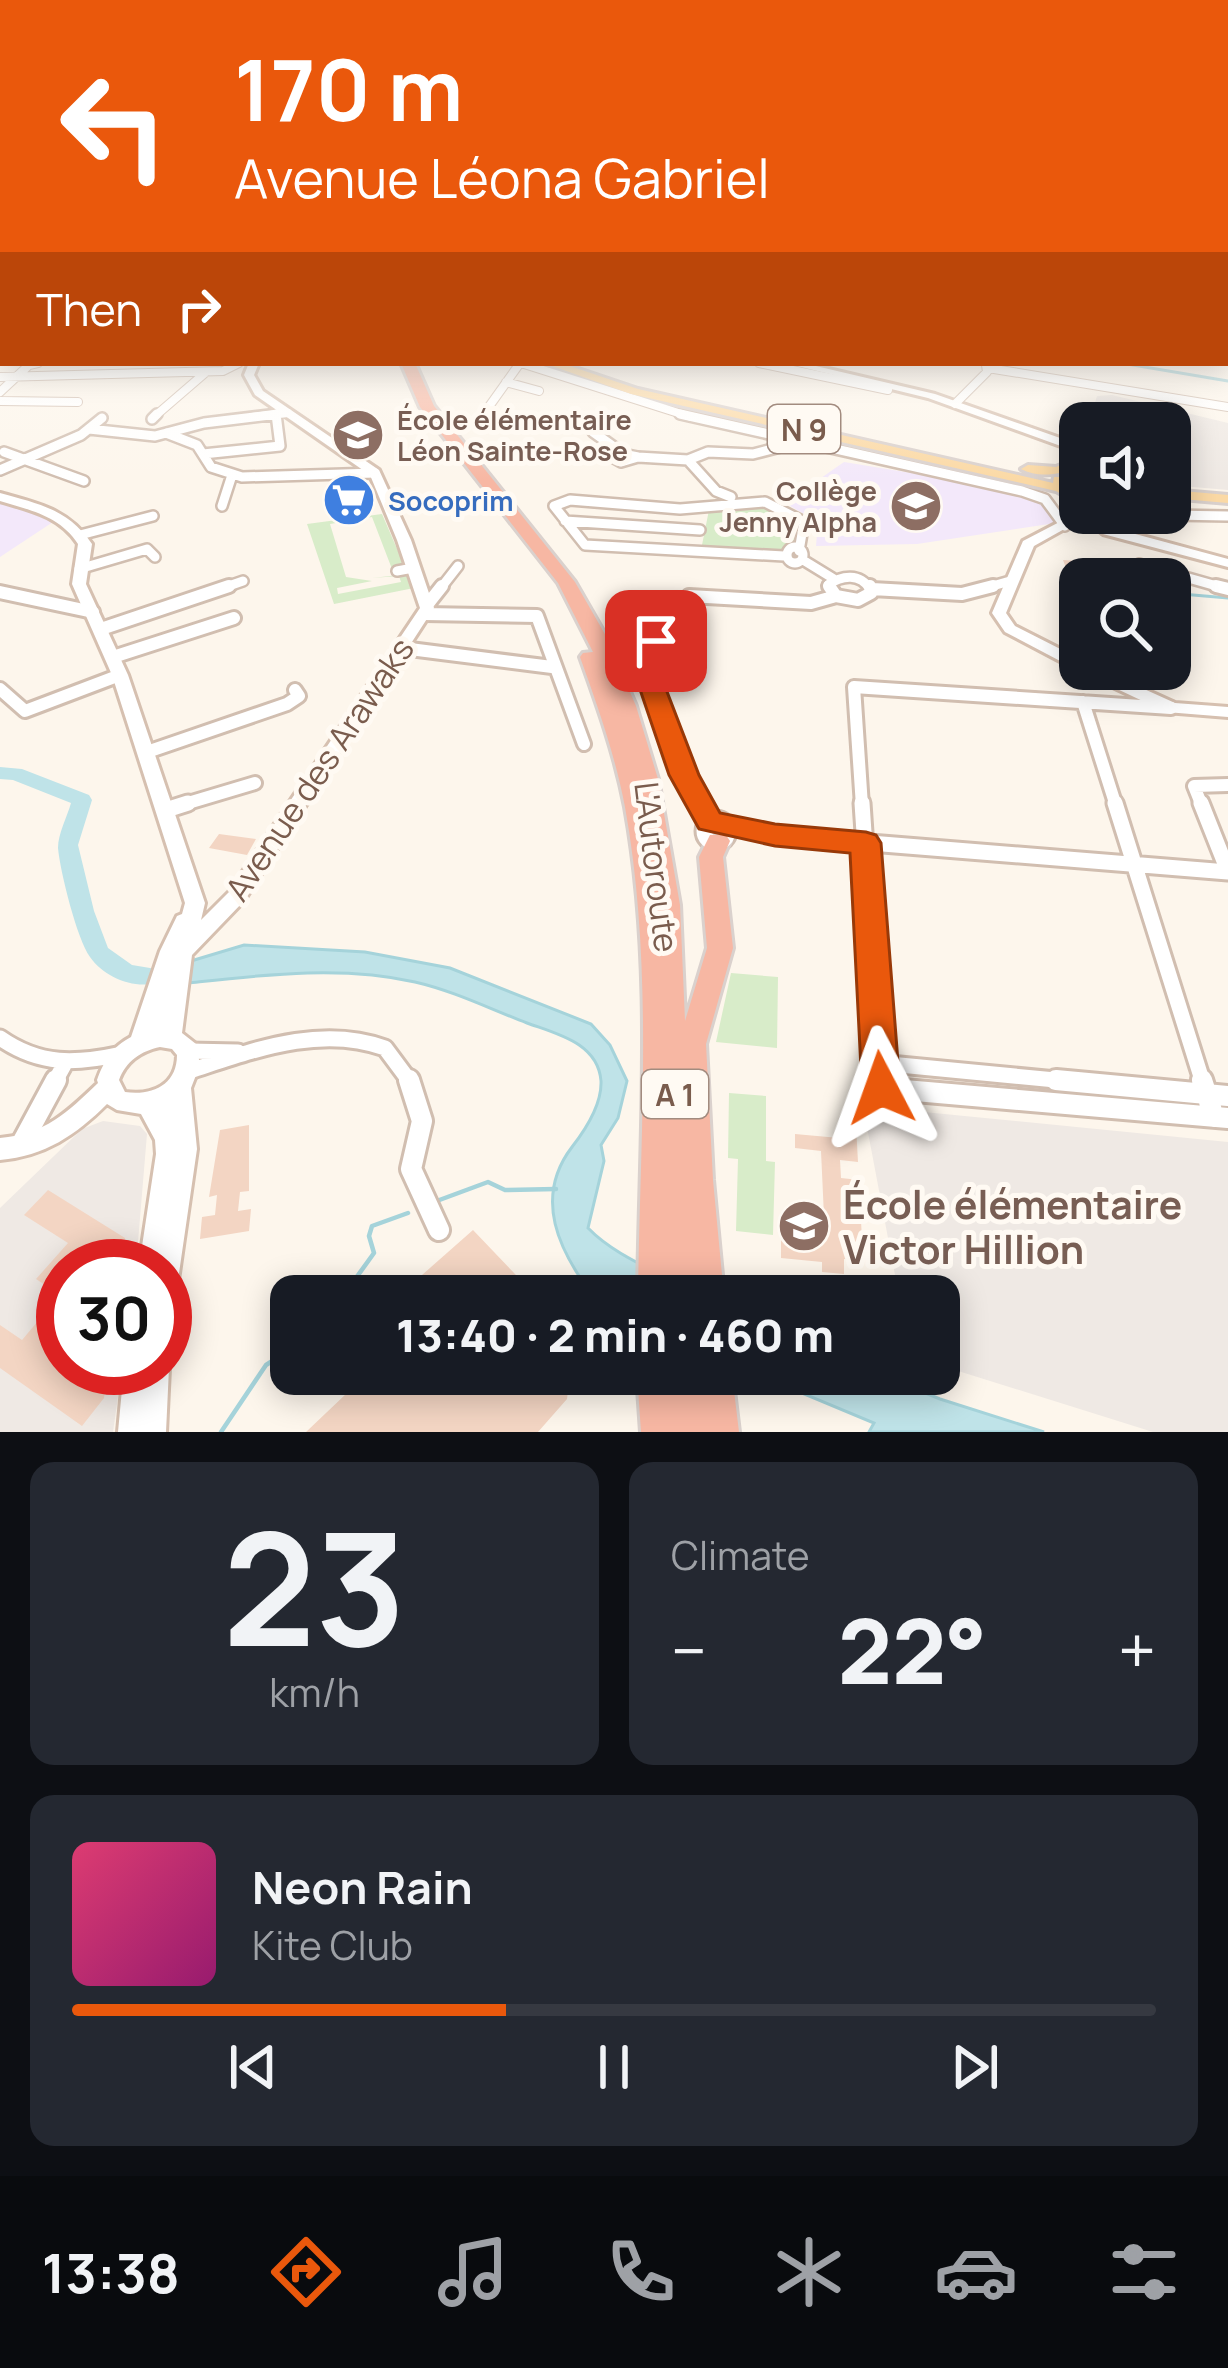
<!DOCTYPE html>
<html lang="en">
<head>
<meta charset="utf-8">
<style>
	body { margin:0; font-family:Manrope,sans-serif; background:#242831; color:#f1f3f6; height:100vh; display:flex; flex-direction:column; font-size:45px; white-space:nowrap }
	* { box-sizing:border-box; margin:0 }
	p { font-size:39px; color:#9ea1a6 }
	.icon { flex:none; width:66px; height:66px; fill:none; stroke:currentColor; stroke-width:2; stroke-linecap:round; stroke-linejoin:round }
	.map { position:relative; height:1432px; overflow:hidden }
	.side { display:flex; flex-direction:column; gap:30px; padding:30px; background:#0d0f14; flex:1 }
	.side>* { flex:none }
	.banner { position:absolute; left:0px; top:0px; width:1230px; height:366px; box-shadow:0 6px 30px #0003; background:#ea580c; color:#fff; overflow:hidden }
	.fabs { position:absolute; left:1059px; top:402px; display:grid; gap:24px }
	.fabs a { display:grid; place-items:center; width:132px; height:132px; border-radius:24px; background:#171b24; box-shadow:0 6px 30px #0003; font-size:60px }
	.speed { position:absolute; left:36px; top:1239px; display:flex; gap:24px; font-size:60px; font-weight:700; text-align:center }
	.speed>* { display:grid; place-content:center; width:156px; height:156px; border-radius:50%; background:#171b24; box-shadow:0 6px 30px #0003; line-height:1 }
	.speed .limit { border:18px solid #d22; background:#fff; color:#111 }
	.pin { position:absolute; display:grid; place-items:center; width:102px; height:102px; color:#fff; margin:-51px; border-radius:24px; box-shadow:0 6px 18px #0006 }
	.me { position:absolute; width:132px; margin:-66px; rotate:356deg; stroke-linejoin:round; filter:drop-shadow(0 0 9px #0008) }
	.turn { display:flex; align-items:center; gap:42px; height:252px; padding:0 36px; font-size:54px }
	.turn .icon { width:156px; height:156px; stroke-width:2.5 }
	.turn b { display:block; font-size:84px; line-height:102px }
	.then { display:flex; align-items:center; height:114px; padding:0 36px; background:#0003; gap:24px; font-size:45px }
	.big { font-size:90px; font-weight:800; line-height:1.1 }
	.side .tile { flex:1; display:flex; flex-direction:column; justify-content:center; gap:18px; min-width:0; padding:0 42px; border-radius:24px; background:#242831 }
	.side .dial { align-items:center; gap:0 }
	.dial b { font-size:156px; line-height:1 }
	.song { display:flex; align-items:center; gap:36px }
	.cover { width:144px; height:144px; border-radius:18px; background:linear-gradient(135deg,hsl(340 70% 55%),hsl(320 70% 35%)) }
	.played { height:12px; border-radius:6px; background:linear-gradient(90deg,#ea580c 40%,#363941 40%) }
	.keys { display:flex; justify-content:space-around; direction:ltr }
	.heat { display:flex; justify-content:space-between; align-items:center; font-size:66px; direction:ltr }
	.side .tiles { flex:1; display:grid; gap:30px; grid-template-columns:1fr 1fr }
	.tile:last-child { grid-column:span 2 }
	.trip { position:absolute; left:270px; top:1275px; width:690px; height:120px; border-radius:24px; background:#171b24; box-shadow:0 6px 30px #0003; font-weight:800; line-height:120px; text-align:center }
	.menu { display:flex; height:192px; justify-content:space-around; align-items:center; background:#090b0e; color:#9ea1a6 }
	.menu .icon { width:84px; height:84px }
	.menu .current { color:#ea580c }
	.menu b { font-size:54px; color:#f1f3f6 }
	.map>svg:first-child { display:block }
	.industrial { fill:#efe9e4 }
	.education { fill:#f3e8fa }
	.green { fill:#d8ecc9 }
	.water { fill:#bfe3e8; stroke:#a5d3da; stroke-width:3 }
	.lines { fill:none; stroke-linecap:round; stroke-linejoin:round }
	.stream-far1 { stroke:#a5d3da; stroke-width:3 }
	.stream { stroke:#a5d3da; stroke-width:4.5 }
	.river { fill:#bfe3e8; fill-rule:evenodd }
	.building { fill:#f3d5c3 }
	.street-far4-casing { stroke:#d1beb0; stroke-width:10 }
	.street-far3-casing { stroke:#d1beb0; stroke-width:14 }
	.street-far2-casing { stroke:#d1beb0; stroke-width:18 }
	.street-far1-casing { stroke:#d1beb0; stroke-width:21 }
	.street-casing { stroke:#d1beb0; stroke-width:26 }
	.secondary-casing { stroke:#d6c0b0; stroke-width:6 }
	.primary-casing { stroke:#dad1cd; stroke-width:6 }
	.highway-casing { stroke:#dad1cd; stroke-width:6 }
	.street-far4 { stroke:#fff; stroke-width:8 }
	.street-far3 { stroke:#fff; stroke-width:9 }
	.street-far2 { stroke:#fff; stroke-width:12 }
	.street-far1 { stroke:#fff; stroke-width:15 }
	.street { stroke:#fff; stroke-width:20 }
	.secondary { fill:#fff; fill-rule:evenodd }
	.primary { fill:#fbd9a5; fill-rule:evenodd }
	.highway { fill:#f7b7a3; fill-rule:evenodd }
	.route { fill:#ea580c; stroke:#983908; stroke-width:3 }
	.labels { text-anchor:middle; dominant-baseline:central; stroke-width:10; stroke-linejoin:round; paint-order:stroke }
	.far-education-label { font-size:27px; font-weight:bold; fill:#785e54; stroke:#fffaf3; text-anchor:start }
	.far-shop-label { font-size:27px; font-weight:bold; fill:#366cbe; stroke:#fffaf3; text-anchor:start }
	.shield { fill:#fffaf3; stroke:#a28b7f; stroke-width:3 }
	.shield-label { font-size:30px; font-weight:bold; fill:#7a5c4d }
	.street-label { font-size:33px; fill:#7a5c4d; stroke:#fffaf3 }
	.near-education-label { font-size:39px; font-weight:bold; fill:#785e54; stroke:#fffaf3; text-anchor:start }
</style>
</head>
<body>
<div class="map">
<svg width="1228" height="1432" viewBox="0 0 1228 1432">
	<rect width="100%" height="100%" fill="#fdf6ec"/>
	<!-- industrial -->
	<path class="industrial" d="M 1112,395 L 1228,423 L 1228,490 L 1170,485 L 1170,423 L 1089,423 L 1097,396 Z
		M 863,1106 L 1228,1142 L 1228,1432 L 1153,1432 L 939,1365 L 939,1296 L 899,1296 Z
		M 103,1121 L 140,1126 L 147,1134 L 136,1266 L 63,1266 L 63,1368 L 122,1368 L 113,1432 L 0,1432 L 0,1208 L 82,1129 Z"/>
	<!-- education -->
	<path class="education" d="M 844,462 L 997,487 L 1037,500 L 1056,523 L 917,544 L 816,546 L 818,522 L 785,503 Z
		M 0,503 L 35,512 L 56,520 L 0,557 Z"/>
	<!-- green -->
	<path class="green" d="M 772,506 L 797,520 L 793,547 L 767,555 L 701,550 L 709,510 Z
		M 382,514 L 404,565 L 392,569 L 372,517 L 330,524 L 346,577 L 372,581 L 337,588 L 338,594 L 401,582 L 399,576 L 372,578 L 408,574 L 414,588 L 334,604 L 307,524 Z
		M 731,973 L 778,977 L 777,1048 L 716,1042 Z
		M 729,1093 L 766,1096 L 766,1161 L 775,1162 L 773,1235 L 736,1231 L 738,1159 L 728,1158 Z"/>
	<!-- water -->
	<path class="water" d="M 244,945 L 365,952 L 450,968 L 591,1024 L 610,1045 L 627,1081 L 618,1118 L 601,1145 L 604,1161 L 588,1228 C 618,1259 664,1273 701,1296 L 593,1296 C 559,1251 533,1198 572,1147 C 586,1129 602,1105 601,1081 C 598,1043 557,1034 527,1023 C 490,1009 454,991 415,982 C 341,965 262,975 188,983 L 191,961 Z
		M 756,1374 L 879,1374 L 940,1399 L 1044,1432 L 869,1432 L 874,1423 Z"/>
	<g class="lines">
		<!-- stream-far1 -->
		<path class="stream-far1" d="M 1121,363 L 1228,381
			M 1170,593 L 1228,598"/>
		<!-- stream -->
		<path class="stream" d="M 434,1202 L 488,1182 L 505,1190 L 556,1189
			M 343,1296 L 374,1253 L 369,1236 L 372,1226 L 408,1213
			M 221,1432 L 266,1365 L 291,1349"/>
		<!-- river -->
		<path class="river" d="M 0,767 L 22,769 L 89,795 L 92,800 L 78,845 L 94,911 L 108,948 L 132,965 L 156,969 L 159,976 L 156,983 C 133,989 104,977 90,957 C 77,939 60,871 58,848 C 58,834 67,817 71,803 L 13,780 L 0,779 Z"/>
	</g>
	<!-- building -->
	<path class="building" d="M 359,485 L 369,510 L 339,515 L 330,490 Z
		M 1063,560 L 1114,563 L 1121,579 L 1069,576 Z
		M 219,834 L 256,839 L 247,855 L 209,848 Z
		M 839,1124 L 856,1126 L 858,1162 L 840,1160 L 841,1178 L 859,1180 L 863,1261 L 844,1259 L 844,1274 L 822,1272 L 822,1262 L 781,1258 L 781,1233 L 825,1238 L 821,1151 L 795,1148 L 795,1134 L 839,1138 Z
		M 249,1125 L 249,1191 L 240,1192 L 238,1211 L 251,1209 L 249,1231 L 200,1239 L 202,1217 L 215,1215 L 217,1195 L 209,1197 L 220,1130 Z
		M 48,1190 L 125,1238 L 122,1266 L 63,1266 L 63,1368 L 108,1368 L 104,1398 L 82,1426 L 0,1368 L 0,1325 L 22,1340 L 60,1295 L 36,1279 L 68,1243 L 24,1215 Z
		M 473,1230 L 536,1296 L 397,1296 L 422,1275 Z
		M 367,1374 L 570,1374 L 567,1399 L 538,1432 L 306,1432 Z"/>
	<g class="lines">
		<!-- street-far4 casing -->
		<g class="street-far4-casing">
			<path id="street-far4" d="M 521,363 L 691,417
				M 759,363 L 888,390
				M 988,368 L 1228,407
				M 0,377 L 223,371 L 239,363
				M 506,382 L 539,391
				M 0,392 L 29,365 L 38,363
				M 0,401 L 78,402
				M 955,404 L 987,372 L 986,365
				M 483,415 L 520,363
				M 154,417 L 205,373
				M 252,417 L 288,413"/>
		</g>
		<!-- street-far3 casing -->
		<g class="street-far3-casing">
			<path id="street-far3" d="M 680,414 L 1022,491 L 1045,499 L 1065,526
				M 152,419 L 157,414
				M 604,426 L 593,432 L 621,452
				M 89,429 L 155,436 L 204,423 L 278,414
				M 166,433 L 197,445 L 211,467 L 242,477 L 375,473
				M 4,452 L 84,481
				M 618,453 L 638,457 L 621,462 L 614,458 Z
				M 203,454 L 280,446 L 276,414
				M 638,457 L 688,460 L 708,452 L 753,454 L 792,444
				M 688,460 L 716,491 L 731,497
				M 0,470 L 81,435 L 102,418
				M 222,506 L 232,475
				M 1170,515 L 1228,516
				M 565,521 L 700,530
				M 80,535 L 153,516
				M787 555a8 8 0 1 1 16 0a8 8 0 1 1-16 0Z
				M 784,556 L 585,545 L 554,506 L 570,500 L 680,509 L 765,502 L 804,522 L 799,551
				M 803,560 L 834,579
				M 1139,564 L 1227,589
				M 79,569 L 147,549 L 155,557
				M 397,571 L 413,568
				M 220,589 L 243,581
				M 440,589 L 458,566
				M 831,589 L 828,585 C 842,575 860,573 870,589
				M 982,589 L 1010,581"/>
		</g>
		<!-- street-far2 casing -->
		<g class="street-far2-casing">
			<path id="street-far2" d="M 829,586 L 836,596 L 858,600 L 871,593 L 870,586
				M 1216,586 L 1228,589
				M 872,589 L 962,594 L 993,586
				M 0,592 L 93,612
				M 427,605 L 442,586
				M 425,614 L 537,616 L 584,744
				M 101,629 L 229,586
				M 402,648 L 552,667
				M 113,657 L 234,618
				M 0,689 L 25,711 L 120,675
				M 1083,702 L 1116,806
				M 147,752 L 287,704 L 299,696 L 295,690
				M 178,806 L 255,783
				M 701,806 L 684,775 L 644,659 L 689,596 L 811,603 L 836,596
				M 862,806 L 854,687 L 1171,708
				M 1202,806 L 1194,786 L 1228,785"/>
		</g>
		<!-- street-far1 casing -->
		<g class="street-far1-casing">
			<path id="street-far1" d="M 700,803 L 710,822
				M 862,803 L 881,1083
				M 1115,803 L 1203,1083
				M 1201,803 L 1228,871
				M 166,810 L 188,803
				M704 831a12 12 0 1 1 24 0a12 12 0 1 1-24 0Z
				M 725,824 L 784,836 L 1228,872
				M 0,1038 C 40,1066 76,1064 122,1054
				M 188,1051 L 238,1052
				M 879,1063 L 1087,1083
				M 189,1071 C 252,1051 320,1024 385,1048 L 411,1083
				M 54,1083 L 64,1065"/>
		</g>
		<!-- street casing -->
		<g class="street-casing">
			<path id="street" d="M 409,1080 L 422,1121 L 411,1169 L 439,1230
				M 880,1080 L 881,1088 L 1228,1118
				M 1056,1080 L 1228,1096
				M 1202,1080 L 1214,1117
				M 22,1143 L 56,1080"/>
		</g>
		<!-- secondary casing -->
		<g class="secondary-casing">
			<path id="secondary" d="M 0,290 L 3,290 L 3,296 L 0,296 Z
				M 249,363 L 259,363 L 254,375 L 263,391 L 379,470 L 411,540 L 434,608 L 243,902 L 192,955 L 182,1033 L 196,1044 L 200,1065 L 191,1088 L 197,1149 L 178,1280 L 174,1289 L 165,1293 L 165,1266 L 139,1266 L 156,1154 L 155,1140 L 141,1114 L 117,1110 L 107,1104 C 76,1135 45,1156 0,1160 L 0,1138 C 45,1134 67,1113 98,1083 L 97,1080 C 104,1061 112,1047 131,1037 L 160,951 L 177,916 L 182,914 L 185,903 L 112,675 L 72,584 L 78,544 C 60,516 30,510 0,501 L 0,493 C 39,504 68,509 92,544 L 86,584 L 128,675 L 205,903 L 201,920 L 229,892 L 420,608 L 397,540 L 370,475 L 255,395 L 244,375 ZM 160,1047 L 172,1049 L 177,1055 C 177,1085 152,1096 125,1092 L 119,1080 C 126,1061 141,1051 160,1047 Z
				M 785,363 L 803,363 L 935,394 L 1080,445 L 1080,453 L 928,398 Z
				M 1074,497 L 1080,497 L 1080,513 L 1084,513 L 1084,518 L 1034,546 L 1006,613 L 1015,626 L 1080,659 L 1080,669 L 1100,669 L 1175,703 L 1228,707 L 1228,717 L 1166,712 L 1081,672 L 1005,632 L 992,613 L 1023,541 L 1071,516 Z
				M 1091,514 L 1113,528 L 1228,559 L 1228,567 L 1103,534 L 1084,518 Z
				M 165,1358 L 169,1368 L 166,1432 L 118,1432 L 124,1368 L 165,1368 Z"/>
		</g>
		<!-- primary casing -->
		<g class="primary-casing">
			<path id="primary" d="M 544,363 L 561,363 L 638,389 L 1053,483 L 1054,477 L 1064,477 L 1069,490 L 1080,495 L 1080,505 L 1056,491 L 631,394 Z
				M 1080,457 L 1080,466 C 1061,474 1040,479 1021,469 L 1028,465 L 1056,467 Z
				M 1170,490 L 1228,495 L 1228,503 L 1170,498 Z"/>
		</g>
		<!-- highway casing -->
		<g class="highway-casing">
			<path id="highway" d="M 401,363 L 415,363 L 434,406 L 575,582 L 606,636 L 636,706 L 658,779 L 680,905 L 685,1021 L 707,948 L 699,857 L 710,835 L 726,835 L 730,841 L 723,857 L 733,948 L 706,1044 L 713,1180 L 724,1296 L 638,1296 C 640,1134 654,967 625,807 C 615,755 598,707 580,657 L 583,653 L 593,652 L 558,583 L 420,407 Z
				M 637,1374 L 732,1374 L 739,1432 L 641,1432 Z"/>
		</g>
		<!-- street-far4 -->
		<use href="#street-far4" class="street-far4"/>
		<!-- street-far3 -->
		<use href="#street-far3" class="street-far3"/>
		<!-- street-far2 -->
		<use href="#street-far2" class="street-far2"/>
		<!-- street-far1 -->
		<use href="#street-far1" class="street-far1"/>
		<!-- street -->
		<use href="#street" class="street"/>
		<!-- secondary -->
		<use href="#secondary" class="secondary"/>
		<!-- primary -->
		<use href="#primary" class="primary"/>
		<!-- highway -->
		<use href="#highway" class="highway"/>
	</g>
	<!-- sky -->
	<linearGradient id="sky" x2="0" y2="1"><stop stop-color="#97c7e8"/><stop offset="0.58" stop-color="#fefbf6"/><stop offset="1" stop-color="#fefbf6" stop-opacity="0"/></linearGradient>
	<rect width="1228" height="481" fill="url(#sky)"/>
	<!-- route -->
	<path class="route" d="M 656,633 L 668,641 L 656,663 L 699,775 L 720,813 L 775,824 L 866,832 L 876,835 L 881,843 L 900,1088 L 895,1099 L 881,1104 L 868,1099 L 862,1088 L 850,853 L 775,846 L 699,829 L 669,775 L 631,663 L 647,635 Z"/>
	<!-- icons -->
	<defs>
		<g id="school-disc" transform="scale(2.7)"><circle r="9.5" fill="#8d6e63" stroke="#fffaf3"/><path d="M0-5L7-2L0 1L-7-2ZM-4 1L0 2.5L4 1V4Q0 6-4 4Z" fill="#fff"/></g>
		<g id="supermarket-disc" transform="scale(2.7)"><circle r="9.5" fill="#3f7fe0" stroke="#fffaf3"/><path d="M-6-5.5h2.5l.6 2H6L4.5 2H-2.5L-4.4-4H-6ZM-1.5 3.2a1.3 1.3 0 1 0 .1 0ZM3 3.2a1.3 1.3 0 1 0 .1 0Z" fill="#fff"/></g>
	</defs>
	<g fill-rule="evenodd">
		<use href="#school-disc" x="358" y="435"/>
		<use href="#supermarket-disc" x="349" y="500"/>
		<use href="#school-disc" x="916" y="506"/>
		<use href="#school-disc" x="804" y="1226"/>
	</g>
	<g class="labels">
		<!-- far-education labels -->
		<g class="far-education-label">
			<text x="397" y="419">École élémentaire<tspan x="397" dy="31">Léon Sainte-Rose</tspan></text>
			<text x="877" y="490" text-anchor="end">Collège<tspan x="877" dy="31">Jenny Alpha</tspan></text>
		</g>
		<!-- far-shop labels -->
		<g class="far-shop-label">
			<text x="388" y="500">Socoprim</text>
		</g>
		<!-- shield labels -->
		<g class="shield">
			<rect x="768" y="405" width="72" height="48" rx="9"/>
			<rect x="642" y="1070" width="66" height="48" rx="9"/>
		</g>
		<g class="shield-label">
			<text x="804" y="429">N 9</text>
			<text x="675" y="1094">A 1</text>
		</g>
		<!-- street labels -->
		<g class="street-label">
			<text transform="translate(319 769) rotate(-56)">Avenue des Arawaks</text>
			<text transform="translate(657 867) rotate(83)">L'Autoroute</text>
		</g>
		<!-- near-education labels -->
		<g class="near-education-label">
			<text x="843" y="1204">École élémentaire<tspan x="843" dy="45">Victor Hillion</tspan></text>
		</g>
	</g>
</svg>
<div class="fabs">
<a><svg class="icon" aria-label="sound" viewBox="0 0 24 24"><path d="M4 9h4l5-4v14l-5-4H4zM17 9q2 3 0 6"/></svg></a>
<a><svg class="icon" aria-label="search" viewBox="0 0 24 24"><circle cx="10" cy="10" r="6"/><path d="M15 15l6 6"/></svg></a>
</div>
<div class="speed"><div class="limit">30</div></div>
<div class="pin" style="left:656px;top:641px;background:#d93025"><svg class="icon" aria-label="arrive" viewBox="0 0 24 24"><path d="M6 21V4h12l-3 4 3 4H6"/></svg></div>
<svg class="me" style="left:881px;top:1088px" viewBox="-20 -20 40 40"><path d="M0-17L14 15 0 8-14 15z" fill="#ea580c" stroke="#fff" stroke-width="4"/></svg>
<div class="trip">13:40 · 2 min · 460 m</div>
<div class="banner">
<div class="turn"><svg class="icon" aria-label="left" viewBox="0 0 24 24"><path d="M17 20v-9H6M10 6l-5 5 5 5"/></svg><div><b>170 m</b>Avenue Léona Gabriel</div></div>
<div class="then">Then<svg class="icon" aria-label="right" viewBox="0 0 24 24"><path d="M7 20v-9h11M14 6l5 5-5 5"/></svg></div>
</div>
</div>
<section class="side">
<div class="tiles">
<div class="tile dial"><b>23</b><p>km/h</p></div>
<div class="tile"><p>Climate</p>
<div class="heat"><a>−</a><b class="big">22°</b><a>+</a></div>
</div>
<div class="tile">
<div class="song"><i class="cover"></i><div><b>Neon Rain</b><p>Kite Club</p></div></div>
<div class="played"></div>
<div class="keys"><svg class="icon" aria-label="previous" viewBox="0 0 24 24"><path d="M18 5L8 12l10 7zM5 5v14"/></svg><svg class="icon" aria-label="pause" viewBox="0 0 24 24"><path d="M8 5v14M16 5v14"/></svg><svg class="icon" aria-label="next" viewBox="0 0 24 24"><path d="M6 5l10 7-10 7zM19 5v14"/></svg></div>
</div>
</div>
</section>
<nav class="menu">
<b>13:38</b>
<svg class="icon current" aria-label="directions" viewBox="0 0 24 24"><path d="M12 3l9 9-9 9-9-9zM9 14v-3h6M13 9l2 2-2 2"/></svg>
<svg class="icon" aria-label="music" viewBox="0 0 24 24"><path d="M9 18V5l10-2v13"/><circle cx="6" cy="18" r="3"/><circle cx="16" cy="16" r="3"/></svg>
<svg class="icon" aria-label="phone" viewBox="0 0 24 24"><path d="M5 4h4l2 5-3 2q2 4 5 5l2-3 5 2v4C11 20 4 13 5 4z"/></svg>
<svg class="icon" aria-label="climate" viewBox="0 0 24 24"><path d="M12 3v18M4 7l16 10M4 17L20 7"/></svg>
<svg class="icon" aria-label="car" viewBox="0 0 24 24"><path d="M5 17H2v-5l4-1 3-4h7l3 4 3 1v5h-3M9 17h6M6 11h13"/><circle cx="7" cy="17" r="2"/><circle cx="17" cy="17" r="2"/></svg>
<svg class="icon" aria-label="filters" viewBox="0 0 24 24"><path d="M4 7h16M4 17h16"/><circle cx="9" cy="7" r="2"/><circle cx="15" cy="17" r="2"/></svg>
</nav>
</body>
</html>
